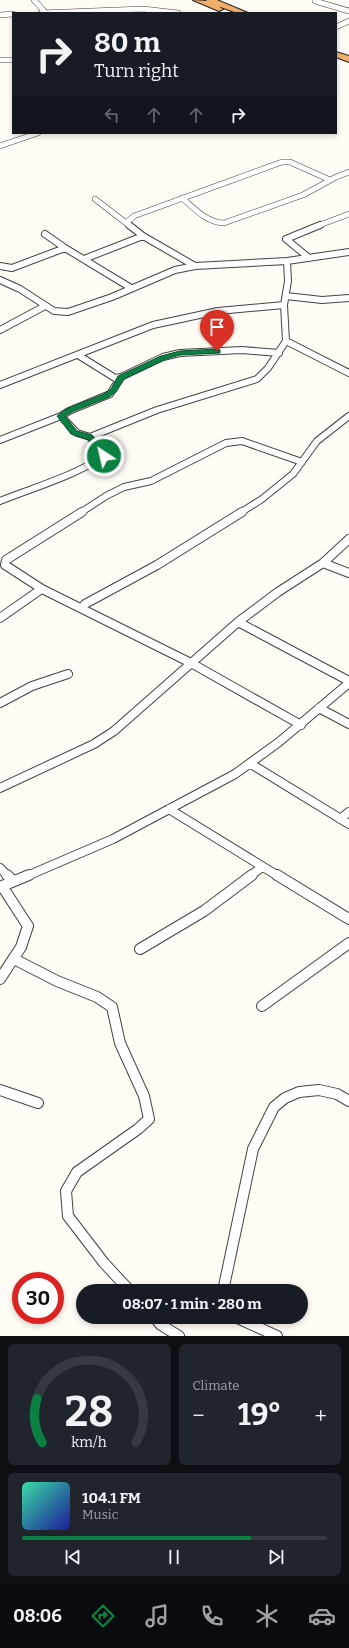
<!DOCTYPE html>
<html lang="en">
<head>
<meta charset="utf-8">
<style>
	body { margin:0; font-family:Bitter,serif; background:#20242c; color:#f1f3f6; height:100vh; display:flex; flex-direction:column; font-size:15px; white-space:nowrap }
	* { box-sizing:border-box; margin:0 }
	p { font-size:13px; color:#9ea1a6 }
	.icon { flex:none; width:22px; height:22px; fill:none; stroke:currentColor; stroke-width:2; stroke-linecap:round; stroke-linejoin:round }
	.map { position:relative; height:1336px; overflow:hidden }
	.panel { display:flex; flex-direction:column; gap:8px; padding:8px; background:#0d0f14; flex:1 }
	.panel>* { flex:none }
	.hud { position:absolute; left:12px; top:12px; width:325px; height:122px; border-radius:0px; box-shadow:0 2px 6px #0003; background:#171b24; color:#f1f3f6; overflow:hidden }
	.speed { position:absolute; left:12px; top:1272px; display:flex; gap:8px; font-size:20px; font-weight:700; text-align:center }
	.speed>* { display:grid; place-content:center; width:52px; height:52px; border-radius:50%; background:#171b24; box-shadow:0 2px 6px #0003; line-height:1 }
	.speed .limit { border:6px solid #d22; background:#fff; color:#111 }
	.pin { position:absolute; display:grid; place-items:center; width:34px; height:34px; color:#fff; margin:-41px -17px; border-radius:50% 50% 50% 0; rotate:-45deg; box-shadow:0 0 4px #0007 }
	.pin .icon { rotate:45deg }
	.me { position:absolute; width:44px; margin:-22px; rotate:325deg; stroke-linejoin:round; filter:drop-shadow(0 0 3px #0008) }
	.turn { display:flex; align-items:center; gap:14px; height:84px; padding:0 16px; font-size:18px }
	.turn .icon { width:52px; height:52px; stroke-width:2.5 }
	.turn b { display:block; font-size:28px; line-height:34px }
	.lanes { display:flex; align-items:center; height:38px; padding:0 16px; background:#0003; justify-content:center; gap:20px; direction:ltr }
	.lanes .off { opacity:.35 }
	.big { font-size:30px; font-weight:700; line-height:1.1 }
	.panel .tile { flex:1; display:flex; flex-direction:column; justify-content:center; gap:6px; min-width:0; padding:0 14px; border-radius:6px; background:#20242c }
	.panel .dial { align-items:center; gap:0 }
	.dial svg { height:104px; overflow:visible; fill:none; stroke:#363941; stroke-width:7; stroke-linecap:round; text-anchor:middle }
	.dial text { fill:#f1f3f6; stroke:none }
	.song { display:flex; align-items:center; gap:12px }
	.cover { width:48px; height:48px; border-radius:6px; background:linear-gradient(135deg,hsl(160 70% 55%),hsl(240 70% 35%)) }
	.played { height:4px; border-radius:2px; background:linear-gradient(90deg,#0b8043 75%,#363941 75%) }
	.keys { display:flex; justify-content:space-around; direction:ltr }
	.heat { display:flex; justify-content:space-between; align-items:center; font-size:22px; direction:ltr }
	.panel .tiles { flex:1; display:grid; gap:8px; grid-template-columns:1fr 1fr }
	.tile:last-child { grid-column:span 2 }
	.trip { position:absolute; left:76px; top:1284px; width:232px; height:40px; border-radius:20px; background:#171b24; box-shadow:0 2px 6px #0003; font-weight:700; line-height:40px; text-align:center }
	.menu { display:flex; height:64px; justify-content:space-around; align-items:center; background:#090b0e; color:#9ea1a6 }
	.menu .icon { width:28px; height:28px }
	.menu .selected { color:#0b8043 }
	.menu b { font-size:18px; color:#f1f3f6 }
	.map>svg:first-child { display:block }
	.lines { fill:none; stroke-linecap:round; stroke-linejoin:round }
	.minor-far3-casing { stroke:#434343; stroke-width:6 }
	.minor-far2-casing { stroke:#434343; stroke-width:8 }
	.minor-far1-casing { stroke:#434343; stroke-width:10 }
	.minor-casing { stroke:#434343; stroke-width:12 }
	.trunk-casing { stroke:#212121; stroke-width:2 }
	.minor-far3 { stroke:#fff; stroke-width:5 }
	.minor-far2 { stroke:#fff; stroke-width:6 }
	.minor-far1 { stroke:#fff; stroke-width:8 }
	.minor { stroke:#fff; stroke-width:10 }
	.trunk { fill:#f0ae6a; fill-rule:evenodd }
	.route { fill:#0b8043; stroke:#07532c }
</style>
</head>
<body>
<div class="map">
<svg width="349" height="1336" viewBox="0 0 349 1336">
	<rect width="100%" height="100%" fill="#fefcf4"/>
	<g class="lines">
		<!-- minor-far3 casing -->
		<g class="minor-far3-casing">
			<path id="minor-far3" d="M 34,0 L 46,13
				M 317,0 L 315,1 L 349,11
				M 41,13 L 143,9 L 178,13
				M 0,15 L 13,14
				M 336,27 L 349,21
				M 0,60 L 13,60
				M 0,146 L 38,133
				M 182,198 C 195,209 206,222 224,223 L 303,195 L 336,177 L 349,172
				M 95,199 L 130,226
				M 126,223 L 134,216 L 282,162 L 290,162 L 330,180
				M 317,226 L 349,214"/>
		</g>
		<!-- minor-far2 casing -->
		<g class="minor-far2-casing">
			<path id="minor-far2" d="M 129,225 L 143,236 L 195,266
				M 45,234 L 65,248 L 131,288
				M 309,258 L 286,239 L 320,225
				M 84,259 L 143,236
				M 0,266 L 12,268 L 65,248
				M 0,280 L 20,289 L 54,311 L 68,312 L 112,297 L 175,270 L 195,266 L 287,261 L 349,252
				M 286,296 L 322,300 L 349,298
				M 0,330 L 45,306
				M 286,341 L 349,373
				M 78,355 L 115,378 L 121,377 L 163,357 L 180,353 L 242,350 L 279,353
				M 0,385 L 153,325 L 218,311 L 284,305
				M 61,416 L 69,411 L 110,394 L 121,377
				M 0,440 L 61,416 L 77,433 L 90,437 L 157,410 L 257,379 L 268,368 L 286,341 L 284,305 L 288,281 L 287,261
				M 0,501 C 35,487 72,477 104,456 L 104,453 L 90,437
				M 80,513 L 106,496 L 124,487 L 151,481 L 226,443 L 242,441 L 302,462
				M 240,513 L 262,499 L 293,474 L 317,441 L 349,416"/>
		</g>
		<!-- minor-far1 casing -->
		<g class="minor-far1-casing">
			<path id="minor-far1" d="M 82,512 L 6,560 L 5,565 L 42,589 L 191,663 L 301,725
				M 323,563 L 349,573
				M 82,608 L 85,604 L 157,565 L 242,512
				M 0,618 L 40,590
				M 238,622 L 349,681
				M 0,703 L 32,686 L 68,674
				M 319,708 L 349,724
				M 251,764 L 349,824
				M 0,788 L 94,744 L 114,731 L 238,622 L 278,592 L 323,563 L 349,539
				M 169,809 L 278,876
				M 340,819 L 349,812
				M 0,868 L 8,876
				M 27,876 L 113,839 L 235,774 L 279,742 L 349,683
				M 250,876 L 262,867"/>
		</g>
		<!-- minor casing -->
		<g class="minor-casing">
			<path id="minor" d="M 7,875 L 13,881
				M 277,875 L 349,919
				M 0,887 L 29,875
				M 140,949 L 204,911 L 252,875
				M 14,959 L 57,981 L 97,997 L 112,1007 L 120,1043 L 144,1096 L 149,1119 L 138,1129 L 77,1172 L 66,1191 L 68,1216 L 104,1263 L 130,1291
				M 0,979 L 21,947 L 28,926 L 2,886
				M 262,1006 L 349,943
				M 0,1090 L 38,1103
				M 223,1291 L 253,1149 L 274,1107 L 285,1098 L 299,1092 L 319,1090 L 337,1094 L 349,1101
				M 154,1317 L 161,1325 L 179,1336
				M 235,1317 L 277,1336"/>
		</g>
		<!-- trunk casing -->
		<g class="trunk-casing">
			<path id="trunk" d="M 193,0 L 207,1 L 206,0 L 217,0 L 248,13 L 237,13 L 218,6 L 223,9 L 219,11 Z
				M 336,52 L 349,56 L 349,62 L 336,57 Z"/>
		</g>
		<!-- minor-far3 -->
		<use href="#minor-far3" class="minor-far3"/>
		<!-- minor-far2 -->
		<use href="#minor-far2" class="minor-far2"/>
		<!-- minor-far1 -->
		<use href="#minor-far1" class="minor-far1"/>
		<!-- minor -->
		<use href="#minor" class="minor"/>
		<!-- trunk -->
		<use href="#trunk" class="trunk"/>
	</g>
	<!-- route -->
	<path class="route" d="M 217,349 L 220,350 L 220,353 L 180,355 L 166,359 L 124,379 L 116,392 L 109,397 L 72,412 L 65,416 L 77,431 L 92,435 L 108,453 L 107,458 L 101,458 L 100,453 L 87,439 L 71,434 L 57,416 L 66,409 L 104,394 L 111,389 L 118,376 L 161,356 L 180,351 Z"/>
</svg>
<div class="speed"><div class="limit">30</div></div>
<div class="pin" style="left:217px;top:351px;background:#d93025"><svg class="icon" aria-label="arrive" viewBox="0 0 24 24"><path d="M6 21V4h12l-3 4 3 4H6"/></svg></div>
<svg class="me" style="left:104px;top:456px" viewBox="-20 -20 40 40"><circle r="17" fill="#0b8043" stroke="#fff" stroke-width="3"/><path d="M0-11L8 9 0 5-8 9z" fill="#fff"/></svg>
<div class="trip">08:07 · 1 min · 280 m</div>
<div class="hud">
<div class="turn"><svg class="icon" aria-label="right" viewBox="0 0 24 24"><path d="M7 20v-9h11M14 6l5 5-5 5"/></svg><div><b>80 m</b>Turn right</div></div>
<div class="lanes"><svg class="icon off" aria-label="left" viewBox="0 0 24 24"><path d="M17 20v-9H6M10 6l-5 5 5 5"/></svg><svg class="icon off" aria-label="ahead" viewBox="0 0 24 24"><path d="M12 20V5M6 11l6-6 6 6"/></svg><svg class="icon off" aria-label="ahead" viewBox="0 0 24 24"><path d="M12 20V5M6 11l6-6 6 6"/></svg><svg class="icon" aria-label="right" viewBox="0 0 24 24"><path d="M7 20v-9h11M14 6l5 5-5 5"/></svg></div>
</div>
</div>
<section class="panel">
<div class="tiles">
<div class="tile dial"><svg viewBox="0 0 100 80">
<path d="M14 69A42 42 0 1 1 86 69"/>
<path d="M14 69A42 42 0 0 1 10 35" stroke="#0b8043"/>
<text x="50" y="56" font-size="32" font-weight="700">28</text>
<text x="50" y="72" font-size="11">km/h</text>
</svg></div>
<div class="tile"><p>Climate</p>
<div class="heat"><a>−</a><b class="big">19°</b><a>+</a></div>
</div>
<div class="tile">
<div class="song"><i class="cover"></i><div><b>104.1 FM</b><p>Music</p></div></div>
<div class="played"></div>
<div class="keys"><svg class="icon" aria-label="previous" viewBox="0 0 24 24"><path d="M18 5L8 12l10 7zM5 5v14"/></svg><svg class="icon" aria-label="pause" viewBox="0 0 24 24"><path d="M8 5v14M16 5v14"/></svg><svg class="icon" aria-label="next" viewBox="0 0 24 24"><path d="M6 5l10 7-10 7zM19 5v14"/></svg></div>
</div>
</div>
</section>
<nav class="menu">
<b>08:06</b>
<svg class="icon selected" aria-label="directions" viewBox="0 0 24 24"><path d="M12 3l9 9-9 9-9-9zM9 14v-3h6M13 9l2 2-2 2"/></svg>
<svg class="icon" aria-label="music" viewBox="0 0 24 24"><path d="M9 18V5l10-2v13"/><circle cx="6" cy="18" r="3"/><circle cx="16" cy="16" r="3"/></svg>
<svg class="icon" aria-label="phone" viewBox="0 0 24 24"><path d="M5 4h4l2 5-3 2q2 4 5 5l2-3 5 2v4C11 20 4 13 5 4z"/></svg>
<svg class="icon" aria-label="climate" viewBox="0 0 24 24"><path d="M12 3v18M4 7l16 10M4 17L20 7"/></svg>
<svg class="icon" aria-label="car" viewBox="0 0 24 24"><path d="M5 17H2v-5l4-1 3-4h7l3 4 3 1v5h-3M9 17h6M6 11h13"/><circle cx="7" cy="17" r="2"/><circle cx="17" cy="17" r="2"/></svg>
</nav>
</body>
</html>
